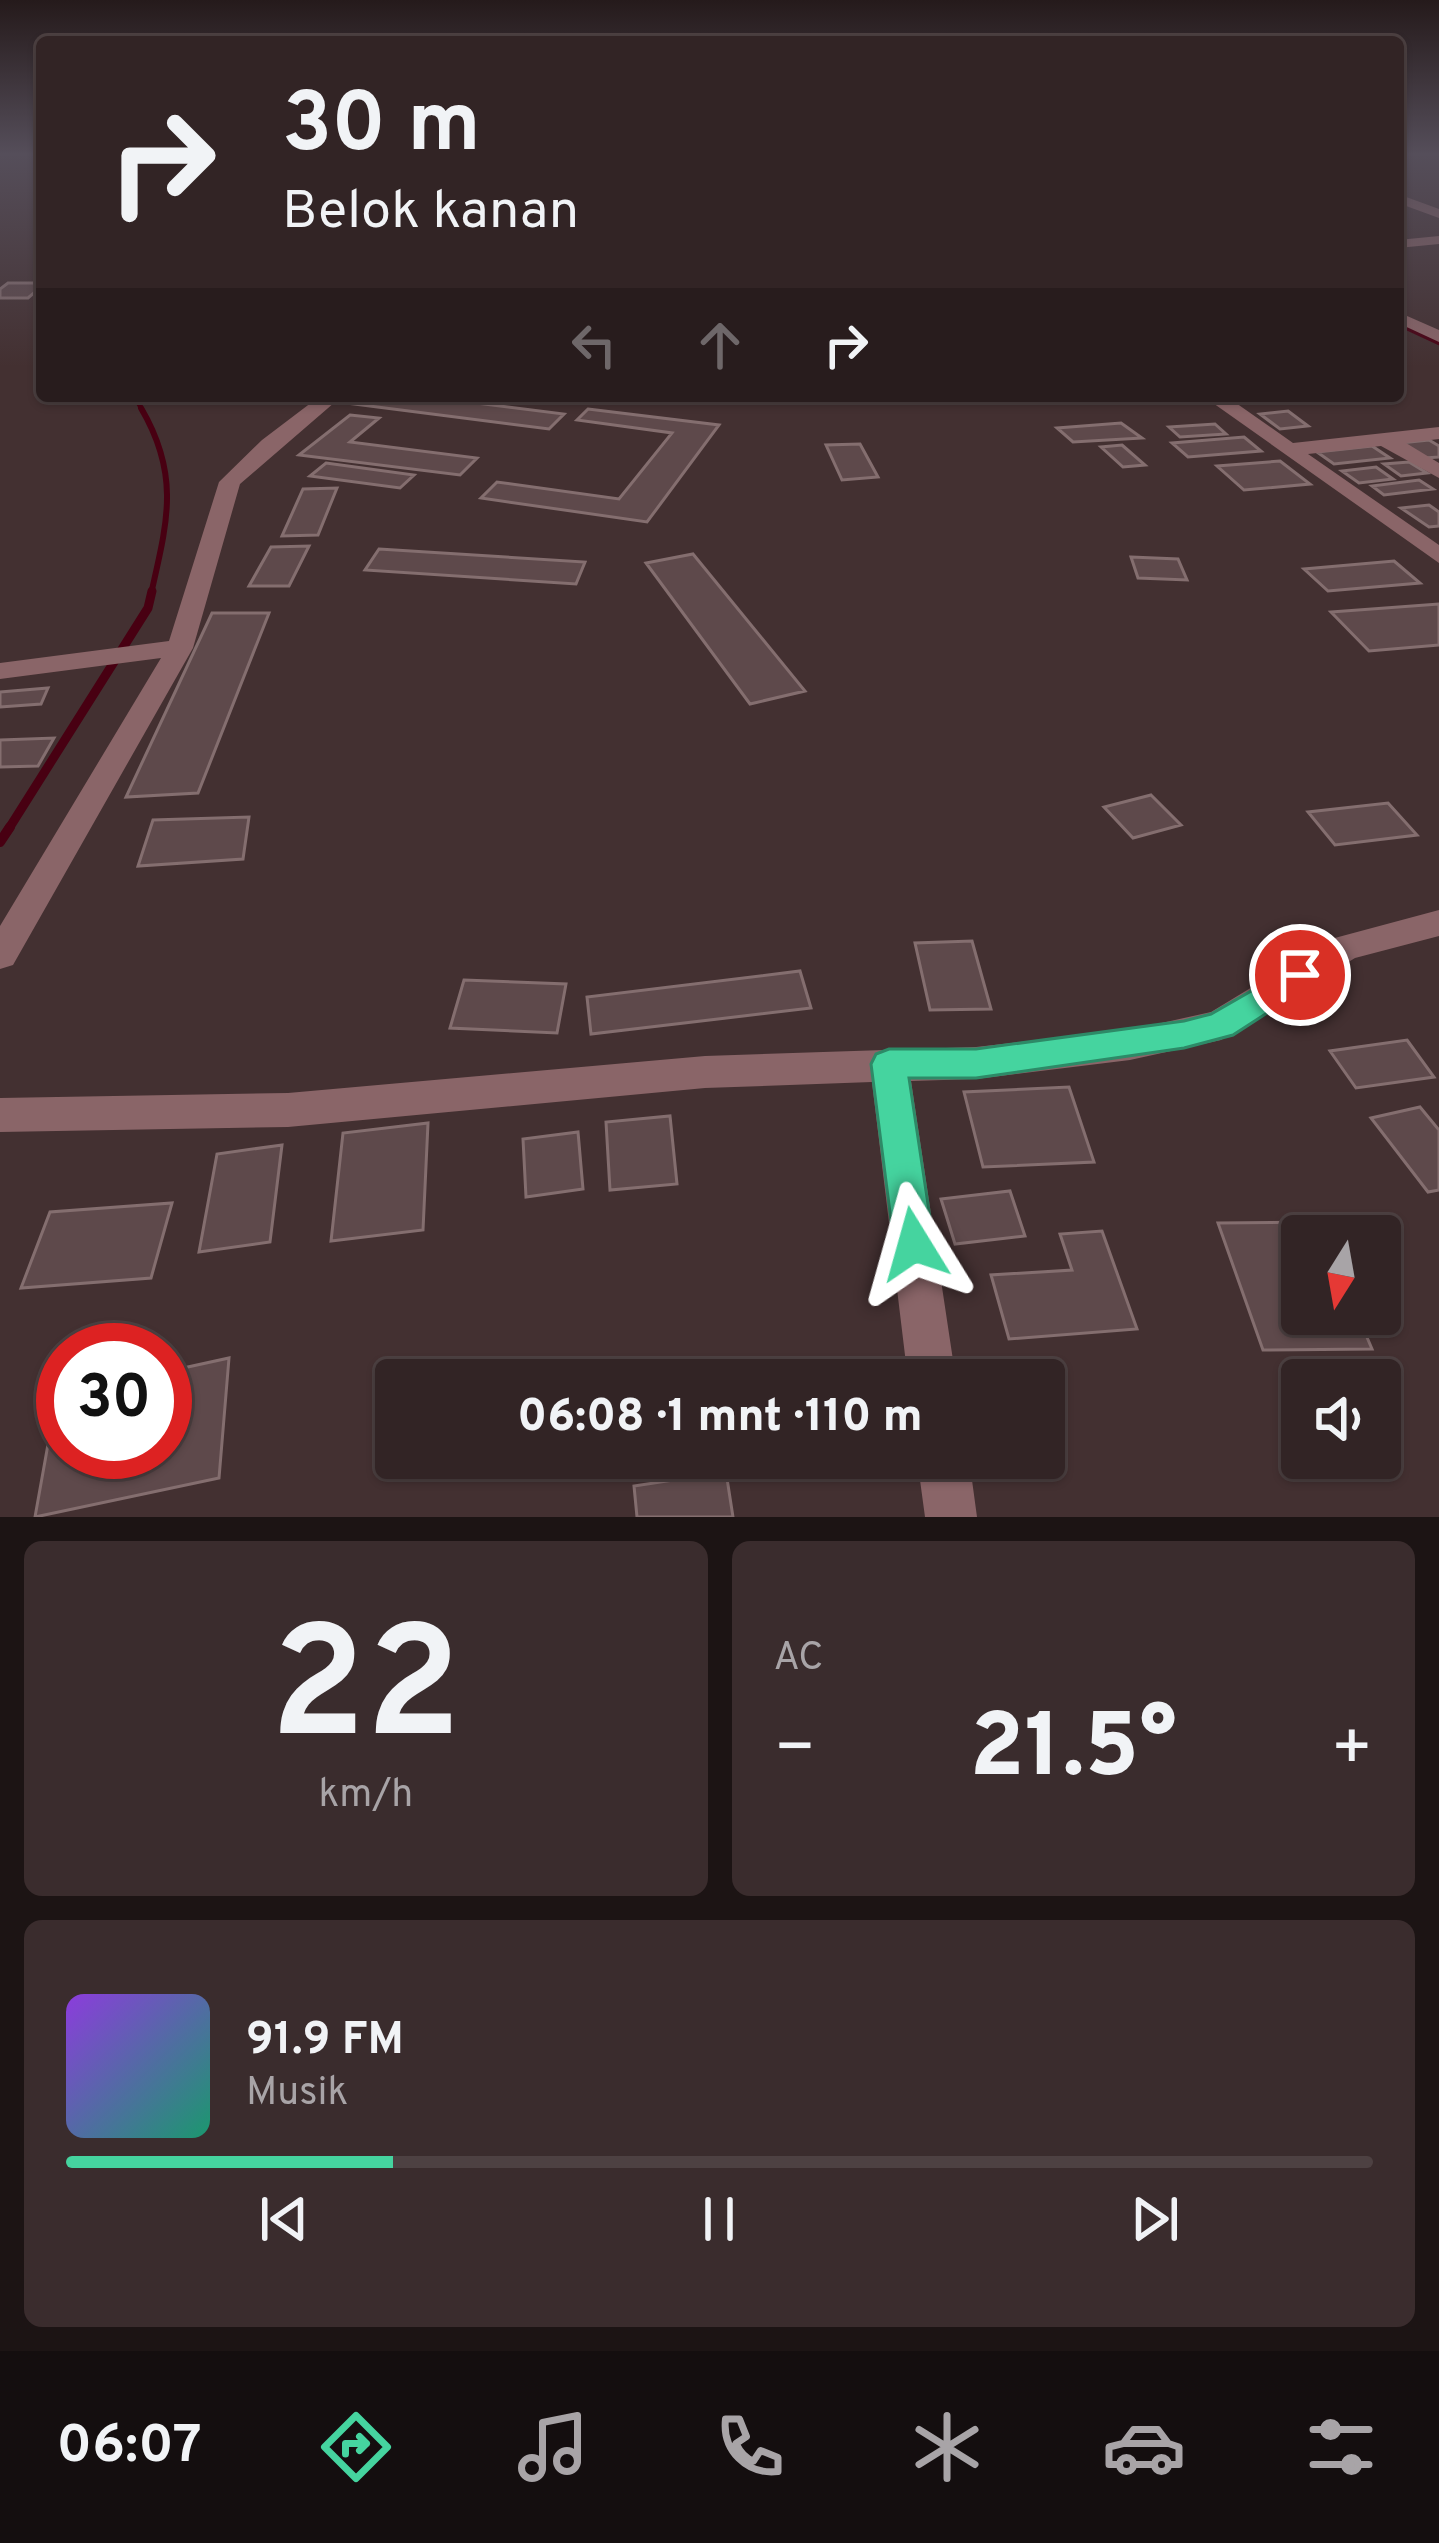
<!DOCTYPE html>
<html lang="id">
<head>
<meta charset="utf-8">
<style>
	body { margin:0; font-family:Overpass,sans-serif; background:#3a2c2d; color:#f1f3f6; height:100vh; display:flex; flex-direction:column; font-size:45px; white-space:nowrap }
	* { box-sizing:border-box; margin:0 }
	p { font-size:39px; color:#a8a4a7 }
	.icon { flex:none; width:66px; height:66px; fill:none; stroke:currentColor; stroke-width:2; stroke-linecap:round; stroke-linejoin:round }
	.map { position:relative; height:1517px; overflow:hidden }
	.details { display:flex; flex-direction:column; gap:24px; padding:24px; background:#1c1414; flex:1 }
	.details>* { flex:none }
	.guide { position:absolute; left:36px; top:36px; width:1368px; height:366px; border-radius:12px; box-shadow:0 3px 9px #0004,0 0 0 3px #4d4142; background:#322425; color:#f1f3f6; overflow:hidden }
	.needle { width:78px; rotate:191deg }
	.tools { position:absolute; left:1281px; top:1215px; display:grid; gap:24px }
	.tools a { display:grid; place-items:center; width:120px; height:120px; border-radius:12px; background:#322425; box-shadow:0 3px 9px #0004,0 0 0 3px #4d4142; font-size:60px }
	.speed { position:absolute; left:36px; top:1323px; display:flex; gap:24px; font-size:60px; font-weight:700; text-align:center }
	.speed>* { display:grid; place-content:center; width:156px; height:156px; border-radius:50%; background:#322425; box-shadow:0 3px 9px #0004,0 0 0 3px #4d4142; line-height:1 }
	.speed .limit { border:18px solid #d22; background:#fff; color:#111 }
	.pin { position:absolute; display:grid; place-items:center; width:102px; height:102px; color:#fff; margin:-51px; border:6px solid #fff; border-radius:50%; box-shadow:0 3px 12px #0007 }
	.me { position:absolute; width:132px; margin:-66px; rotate:352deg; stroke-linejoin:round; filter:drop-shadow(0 0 9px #0008) }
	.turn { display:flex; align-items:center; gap:42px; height:252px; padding:0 48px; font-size:54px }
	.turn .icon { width:156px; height:156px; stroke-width:2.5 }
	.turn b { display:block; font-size:84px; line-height:102px }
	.lanes { display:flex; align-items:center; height:114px; padding:0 48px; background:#0003; justify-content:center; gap:60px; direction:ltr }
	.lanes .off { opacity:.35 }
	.big { font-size:90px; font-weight:800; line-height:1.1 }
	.details .tile { flex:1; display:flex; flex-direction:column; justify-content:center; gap:18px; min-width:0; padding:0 42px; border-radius:18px; background:#3a2c2d }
	.details .dial { align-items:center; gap:0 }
	.dial b { font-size:156px; line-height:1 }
	.song { display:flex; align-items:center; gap:36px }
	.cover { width:144px; height:144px; border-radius:18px; background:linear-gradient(135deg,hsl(270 70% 55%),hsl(160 70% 35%)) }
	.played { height:12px; border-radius:6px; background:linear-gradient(90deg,#45d49f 25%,#4d4142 25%) }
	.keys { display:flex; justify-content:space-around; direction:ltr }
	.heat { display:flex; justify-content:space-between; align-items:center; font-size:66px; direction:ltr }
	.details .tiles { flex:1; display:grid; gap:24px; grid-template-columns:1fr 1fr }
	.tile:last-child { grid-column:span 2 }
	.trip { position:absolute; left:375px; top:1359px; width:690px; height:120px; border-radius:12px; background:#322425; box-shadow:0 3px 9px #0004,0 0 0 3px #4d4142; font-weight:800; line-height:120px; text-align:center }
	.menu { display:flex; height:192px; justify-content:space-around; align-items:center; background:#140e0f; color:#a8a4a7 }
	.menu .icon { width:84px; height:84px }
	.menu .selected { color:#45d49f }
	.menu b { font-size:54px; color:#f1f3f6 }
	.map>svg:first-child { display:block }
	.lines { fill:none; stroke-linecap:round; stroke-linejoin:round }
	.stream-far3 { stroke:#480012; stroke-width:4.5 }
	.stream-far2 { stroke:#480012; stroke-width:6 }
	.stream-far1 { stroke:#480012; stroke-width:9 }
	.stream { stroke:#480012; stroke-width:10 }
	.building { fill:#5e494b; stroke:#846e6f; stroke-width:3 }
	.minor { fill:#8a6568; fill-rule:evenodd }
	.route { fill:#45d49f; stroke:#2d8a67; stroke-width:3 }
</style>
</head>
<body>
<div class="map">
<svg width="1439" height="1517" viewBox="0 0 1439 1517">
	<rect width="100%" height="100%" fill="#433031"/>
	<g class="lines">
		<!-- stream-far3 -->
		<path class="stream-far3" d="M 1398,324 L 1439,343
			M 134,396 L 143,411"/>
		<!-- stream-far2 -->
		<path class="stream-far2" d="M 141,408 C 181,476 167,523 151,594"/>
		<!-- stream-far1 -->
		<path class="stream-far1" d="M 8,830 L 148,608 L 152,591"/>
		<!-- stream -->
		<path class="stream" d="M 0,842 L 10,827"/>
	</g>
	<!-- building -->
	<path class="building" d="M 8,283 L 42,283 L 42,286 L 28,298 L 0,298 L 0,289 Z
		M 365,396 L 420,396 L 564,414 L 549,429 L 354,404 Z
		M 588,409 L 719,425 L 647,522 L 481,498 L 497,482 L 619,499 L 672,433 L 577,420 Z
		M 1288,411 L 1308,426 L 1280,429 L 1260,414 Z
		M 350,415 L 379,418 L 350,442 L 477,458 L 460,475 L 299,455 Z
		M 1121,423 L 1142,438 L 1073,442 L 1057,428 Z
		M 1215,424 L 1226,434 L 1180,437 L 1169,427 Z
		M 1244,437 L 1261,451 L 1188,457 L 1172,443 Z
		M 1429,440 L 1439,446 L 1439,457 L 1425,458 L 1400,443 Z
		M 860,444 L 878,477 L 842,480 L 826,445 Z
		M 1122,445 L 1145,465 L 1123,467 L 1101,447 Z
		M 1372,446 L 1390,458 L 1334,464 L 1317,452 Z
		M 1280,461 L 1310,484 L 1244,490 L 1217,466 Z
		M 1409,462 L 1427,473 L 1401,476 L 1384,464 Z
		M 326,463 L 414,475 L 400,488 L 310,476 Z
		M 1376,467 L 1393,479 L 1359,483 L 1342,471 Z
		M 1419,480 L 1433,489 L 1384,495 L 1372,486 Z
		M 337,488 L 318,535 L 282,536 L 303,489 Z
		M 1429,505 L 1439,512 L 1439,526 L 1429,527 L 1401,508 Z
		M 309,546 L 289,586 L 249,586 L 271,547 Z
		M 379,549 L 585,562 L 576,584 L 365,570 Z
		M 693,554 L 805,691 L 750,704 L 646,563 Z
		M 1131,557 L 1178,559 L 1187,580 L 1138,578 Z
		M 1394,561 L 1420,583 L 1328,591 L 1304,569 Z
		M 1439,604 L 1439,645 L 1369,651 L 1331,612 Z
		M 212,613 L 269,613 L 198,793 L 126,797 Z
		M 48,688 L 41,704 L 0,707 L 0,692 Z
		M 54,738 L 38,766 L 0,767 L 0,740 Z
		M 1151,795 L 1181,825 L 1133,838 L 1104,807 Z
		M 1388,803 L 1417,835 L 1335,845 L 1308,812 Z
		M 249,817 L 243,859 L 138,866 L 153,820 Z
		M 972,941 L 991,1009 L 930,1010 L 915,943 Z
		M 800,971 L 811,1008 L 591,1034 L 587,997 Z
		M 464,980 L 566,984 L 557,1033 L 450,1028 Z
		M 1407,1040 L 1434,1077 L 1356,1088 L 1330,1051 Z
		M 1069,1087 L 1094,1162 L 983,1167 L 964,1092 Z
		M 1420,1107 L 1439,1130 L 1439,1190 L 1428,1192 L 1371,1118 Z
		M 670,1116 L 677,1184 L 610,1190 L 606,1122 Z
		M 428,1123 L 423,1230 L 331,1241 L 343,1133 Z
		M 578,1132 L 583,1189 L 526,1197 L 523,1139 Z
		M 282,1145 L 270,1242 L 199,1252 L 217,1154 Z
		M 1010,1191 L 1025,1236 L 955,1244 L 941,1199 Z
		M 172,1203 L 151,1278 L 21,1288 L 50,1212 Z
		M 1318,1222 L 1324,1236 L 1302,1236 L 1302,1314 L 1357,1314 L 1372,1349 L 1263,1350 L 1218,1223 Z
		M 1102,1231 L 1137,1329 L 1009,1339 L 991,1275 L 1072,1270 L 1060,1234 Z
		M 229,1358 L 219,1478 L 35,1517 L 57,1394 L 63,1393 L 63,1452 L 165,1452 L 165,1372 Z
		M 726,1472 L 733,1517 L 637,1517 L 634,1486 Z"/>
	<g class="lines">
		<!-- minor -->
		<path class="minor" d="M 1398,194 L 1439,209 L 1439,218 L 1398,203 Z
			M 1439,236 L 1439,244 L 1398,248 L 1398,240 Z
			M 1398,312 L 1439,330 L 1439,342 L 1398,323 Z
			M 320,396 L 342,396 L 240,484 L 193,648 L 13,965 L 0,969 L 0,926 L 161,658 L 0,679 L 0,663 L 169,641 L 219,482 L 262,440 Z
			M 1203,396 L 1226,396 L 1293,443 L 1439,427 L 1439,439 L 1406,443 L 1439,463 L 1439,478 L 1381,446 L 1308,454 L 1439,545 L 1439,563 Z
			M 1439,910 L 1439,936 L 1355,958 L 1221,1040 L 1130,1060 L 976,1079 L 911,1081 L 956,1380 L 908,1380 L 872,1082 L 705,1088 L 288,1127 L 0,1132 L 0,1098 L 288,1093 L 705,1056 L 976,1047 L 1130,1030 L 1211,1012 L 1331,939 Z
			M 917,1458 L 969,1458 L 977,1517 L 925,1517 Z"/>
	</g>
	<!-- sky -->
	<linearGradient id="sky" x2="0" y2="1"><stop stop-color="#251a1b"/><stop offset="0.42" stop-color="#554e5a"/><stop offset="1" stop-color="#554e5a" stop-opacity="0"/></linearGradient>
	<rect width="1439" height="367" fill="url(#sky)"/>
	<!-- route -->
	<path class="route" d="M 1300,963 L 1312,966 L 1317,975 L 1312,984 L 1233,1035 L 1184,1048 L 976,1078 L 909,1078 L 934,1244 L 928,1258 L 914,1263 L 899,1258 L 894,1244 L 871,1064 L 876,1054 L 889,1049 L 976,1049 L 1184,1021 L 1211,1014 Z"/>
</svg>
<div class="tools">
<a><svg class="needle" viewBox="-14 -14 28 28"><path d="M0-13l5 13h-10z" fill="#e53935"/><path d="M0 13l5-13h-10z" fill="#a8a4a7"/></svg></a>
<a><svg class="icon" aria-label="sound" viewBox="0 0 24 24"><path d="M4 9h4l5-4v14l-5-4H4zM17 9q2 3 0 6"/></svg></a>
</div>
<div class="speed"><div class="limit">30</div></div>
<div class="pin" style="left:1300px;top:975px;background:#d93025"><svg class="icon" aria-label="arrive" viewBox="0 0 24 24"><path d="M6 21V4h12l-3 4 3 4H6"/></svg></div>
<svg class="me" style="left:914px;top:1244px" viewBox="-20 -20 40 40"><path d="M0-17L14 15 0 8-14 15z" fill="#45d49f" stroke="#fff" stroke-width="4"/></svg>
<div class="trip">06:08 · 1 mnt · 110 m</div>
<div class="guide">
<div class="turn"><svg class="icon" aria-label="right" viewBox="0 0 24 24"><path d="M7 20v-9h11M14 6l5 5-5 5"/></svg><div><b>30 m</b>Belok kanan</div></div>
<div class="lanes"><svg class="icon off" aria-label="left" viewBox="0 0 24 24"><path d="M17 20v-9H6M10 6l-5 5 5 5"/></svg><svg class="icon off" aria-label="ahead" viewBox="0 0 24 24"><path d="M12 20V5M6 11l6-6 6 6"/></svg><svg class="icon" aria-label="right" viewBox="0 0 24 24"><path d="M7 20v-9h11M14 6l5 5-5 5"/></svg></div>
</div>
</div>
<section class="details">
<div class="tiles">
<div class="tile dial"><b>22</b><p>km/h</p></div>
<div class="tile"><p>AC</p>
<div class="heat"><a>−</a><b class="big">21.5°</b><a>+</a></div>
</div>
<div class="tile">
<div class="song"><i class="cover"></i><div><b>91.9 FM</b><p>Musik</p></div></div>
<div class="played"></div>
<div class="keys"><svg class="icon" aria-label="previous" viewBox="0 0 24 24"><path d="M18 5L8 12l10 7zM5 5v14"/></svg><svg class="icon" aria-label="pause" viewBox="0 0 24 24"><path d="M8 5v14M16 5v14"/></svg><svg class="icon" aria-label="next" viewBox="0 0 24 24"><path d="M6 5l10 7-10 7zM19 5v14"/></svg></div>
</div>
</div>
</section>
<nav class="menu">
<b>06:07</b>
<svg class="icon selected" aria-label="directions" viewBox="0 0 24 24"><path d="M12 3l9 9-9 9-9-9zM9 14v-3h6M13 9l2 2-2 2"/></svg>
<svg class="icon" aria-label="music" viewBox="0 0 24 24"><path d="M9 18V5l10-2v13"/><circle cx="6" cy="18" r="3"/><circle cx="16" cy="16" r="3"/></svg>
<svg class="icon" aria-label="phone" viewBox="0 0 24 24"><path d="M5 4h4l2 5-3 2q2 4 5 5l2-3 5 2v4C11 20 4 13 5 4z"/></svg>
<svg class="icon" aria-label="climate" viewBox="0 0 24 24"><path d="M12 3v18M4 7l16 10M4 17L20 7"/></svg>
<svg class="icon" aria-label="car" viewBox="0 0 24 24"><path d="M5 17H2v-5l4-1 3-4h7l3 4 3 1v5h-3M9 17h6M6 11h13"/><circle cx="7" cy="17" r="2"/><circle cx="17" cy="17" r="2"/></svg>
<svg class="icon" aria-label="filters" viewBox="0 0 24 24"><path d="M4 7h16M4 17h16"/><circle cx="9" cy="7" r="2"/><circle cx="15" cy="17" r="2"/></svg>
</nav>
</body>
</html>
